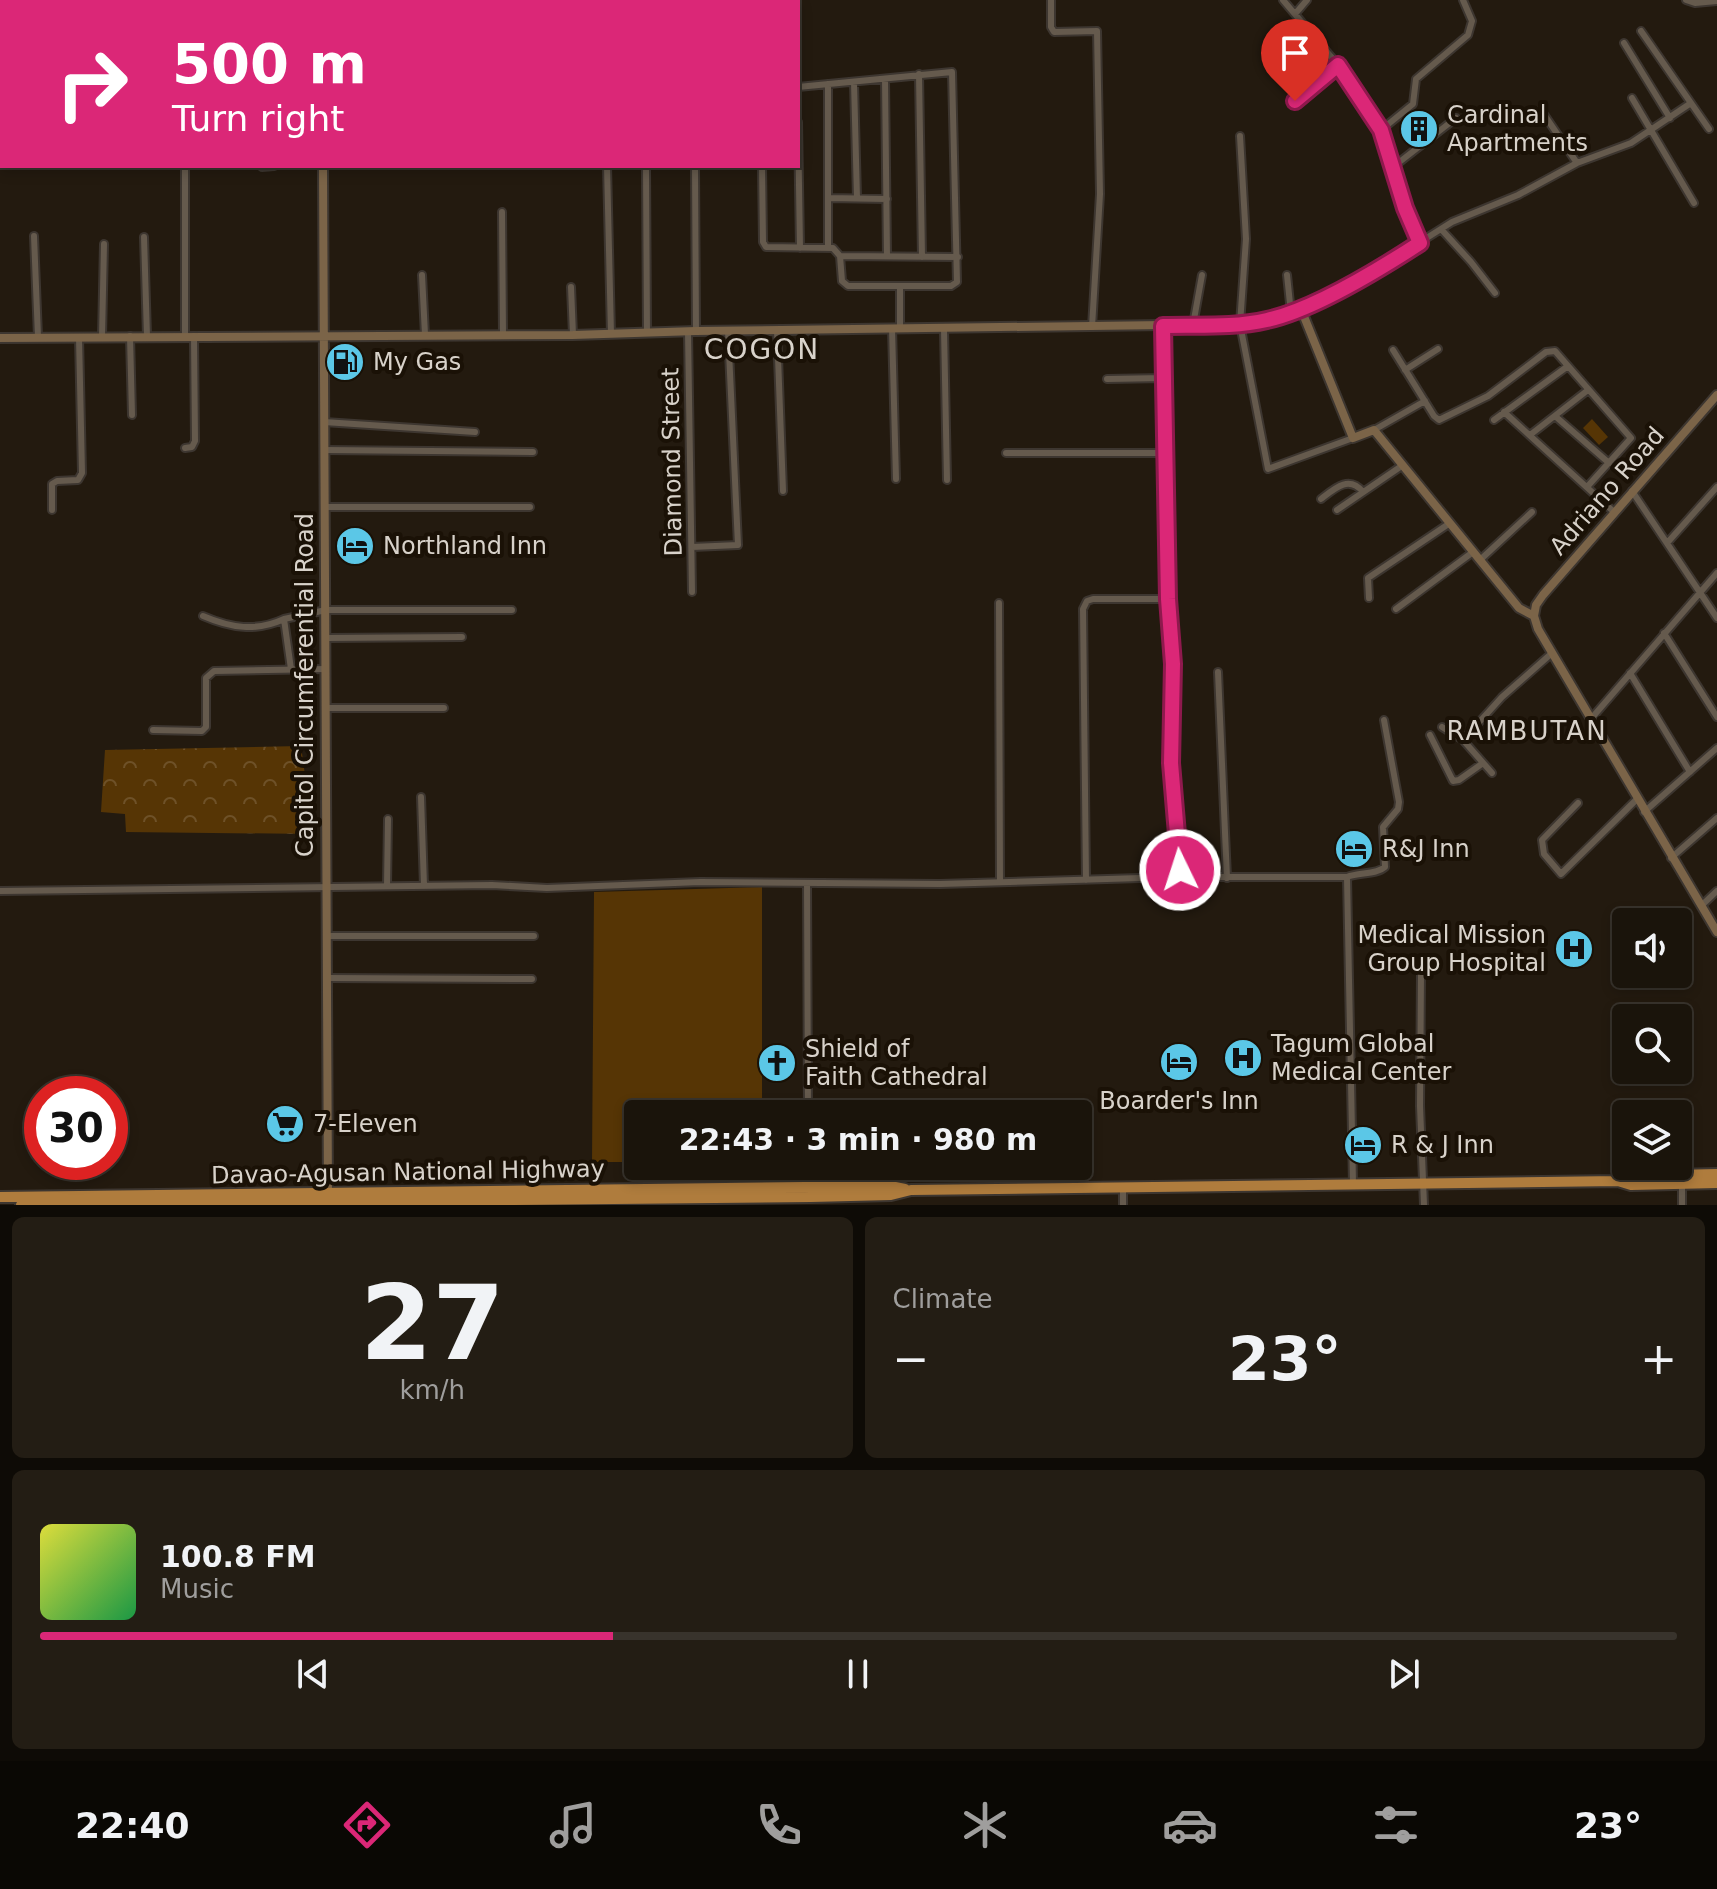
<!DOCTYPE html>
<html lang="en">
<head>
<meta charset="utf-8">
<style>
	body { margin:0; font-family:"DejaVu Sans",sans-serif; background:#231d14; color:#f1f3f6; height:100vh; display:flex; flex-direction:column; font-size:30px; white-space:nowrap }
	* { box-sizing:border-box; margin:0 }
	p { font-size:26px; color:#9f9e9d }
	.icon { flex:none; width:44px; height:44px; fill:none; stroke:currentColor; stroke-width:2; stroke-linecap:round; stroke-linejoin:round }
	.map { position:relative; height:1205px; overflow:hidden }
	.details { display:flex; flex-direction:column; gap:12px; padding:12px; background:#0e0b06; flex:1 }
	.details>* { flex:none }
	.hud { position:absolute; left:0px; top:0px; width:800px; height:168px; box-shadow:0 4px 12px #0003,0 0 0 2px #38332c; background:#db2777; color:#fff; overflow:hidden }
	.controls { position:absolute; left:1612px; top:908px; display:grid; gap:16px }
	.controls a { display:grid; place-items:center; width:80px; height:80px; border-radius:8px; background:#1a140b; box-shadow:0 4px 12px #0003,0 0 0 2px #38332c; font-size:40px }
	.speed { position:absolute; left:24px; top:1076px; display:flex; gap:16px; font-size:40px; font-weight:700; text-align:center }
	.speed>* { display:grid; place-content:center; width:104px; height:104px; border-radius:50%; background:#1a140b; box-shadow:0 4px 12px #0003,0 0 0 2px #38332c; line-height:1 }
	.speed .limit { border:12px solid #d22; background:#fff; color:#111 }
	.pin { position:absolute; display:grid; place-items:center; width:68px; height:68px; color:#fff; margin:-82px -34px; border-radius:50% 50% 50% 0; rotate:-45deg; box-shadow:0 0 8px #0007 }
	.pin .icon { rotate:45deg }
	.me { position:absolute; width:88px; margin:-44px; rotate:356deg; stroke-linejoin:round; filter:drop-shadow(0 0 6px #0008) }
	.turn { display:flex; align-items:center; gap:28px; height:168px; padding:0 40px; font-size:36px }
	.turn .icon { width:104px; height:104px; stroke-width:2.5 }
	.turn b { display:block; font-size:56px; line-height:68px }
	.big { font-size:60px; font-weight:800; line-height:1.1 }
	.details .widget { flex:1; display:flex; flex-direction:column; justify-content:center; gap:12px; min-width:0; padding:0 28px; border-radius:12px; background:#231d14 }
	.details .dial { align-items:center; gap:0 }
	.dial b { font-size:104px; line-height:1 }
	.song { display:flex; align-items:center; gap:24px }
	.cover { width:96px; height:96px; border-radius:12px; background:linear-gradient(135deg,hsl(60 70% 55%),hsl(140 70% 35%)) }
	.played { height:8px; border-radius:4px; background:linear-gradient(90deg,#db2777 35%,#38332c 35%) }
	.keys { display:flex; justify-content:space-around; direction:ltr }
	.heat { display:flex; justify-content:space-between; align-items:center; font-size:44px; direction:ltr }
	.details .tiles { flex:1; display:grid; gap:12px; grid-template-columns:1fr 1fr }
	.widget:last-child { grid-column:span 2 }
	.trip { position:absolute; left:624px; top:1100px; width:468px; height:80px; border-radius:8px; background:#1a140b; box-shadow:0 4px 12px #0003,0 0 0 2px #38332c; font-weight:800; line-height:80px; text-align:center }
	.dock { display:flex; height:128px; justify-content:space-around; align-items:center; background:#0a0804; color:#9f9e9d }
	.dock .icon { width:56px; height:56px }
	.dock .selected { color:#db2777 }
	.dock b { font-size:36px; color:#f1f3f6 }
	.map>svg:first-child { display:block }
	.grass { fill:#563505 }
	.forest { fill:url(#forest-crowns) }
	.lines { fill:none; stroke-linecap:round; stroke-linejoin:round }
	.street-casing { stroke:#3d3630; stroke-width:10 }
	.secondary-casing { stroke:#3d3630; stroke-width:12 }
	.highway-casing { stroke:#3d3630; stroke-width:14 }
	.street { stroke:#655a4d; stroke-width:6 }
	.secondary { stroke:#7b6448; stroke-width:8 }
	.highway { stroke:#af7c3d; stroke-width:10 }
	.route-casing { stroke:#8e194d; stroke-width:20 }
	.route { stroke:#db2777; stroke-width:14 }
	.labels { text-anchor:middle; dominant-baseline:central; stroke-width:8; stroke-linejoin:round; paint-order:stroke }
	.poi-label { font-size:24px; fill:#d8d2ca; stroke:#1a1106; text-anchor:start }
	.street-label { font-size:24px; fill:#d8d2ca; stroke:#1a1106 }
	.neighbourhood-label { font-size:26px; letter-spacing:2px; fill:#d8d2ca; stroke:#1a1106 }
	.quarter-label { font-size:28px; letter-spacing:2px; fill:#d8d2ca; stroke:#1a1106 }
</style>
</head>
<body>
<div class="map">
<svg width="1717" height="1205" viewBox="0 0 1717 1205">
	<defs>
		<pattern id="forest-crowns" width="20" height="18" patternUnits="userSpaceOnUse" patternTransform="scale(2)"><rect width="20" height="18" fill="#563505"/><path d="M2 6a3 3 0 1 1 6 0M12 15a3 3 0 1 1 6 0" fill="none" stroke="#6e5128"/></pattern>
	</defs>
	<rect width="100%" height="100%" fill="#231a0f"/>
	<!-- grass -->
	<path class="grass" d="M 1592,419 L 1608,437 L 1599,445 L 1583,428 Z
		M 762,887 L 762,1114 L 638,1114 L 638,1162 L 592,1162 L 594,892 Z"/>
	<!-- forest -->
	<path class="forest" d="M 301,746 L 313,834 L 126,832 L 125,814 L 101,812 L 105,750 Z"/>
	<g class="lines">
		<!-- street casing -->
		<g class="street-casing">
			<path id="street" d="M 394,0 L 415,2
				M 641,0 L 641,2
				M 1051,0 L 1051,27 L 1054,32 L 1097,31 L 1100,194 L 1092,327
				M 1283,0 L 1338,65 L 1381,130 L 1405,208 L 1420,243
				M 1686,0 L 1695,3 L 1717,1
				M 508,2 L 524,0
				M 1295,14 L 1307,0
				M 1641,31 L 1709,129
				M 0,35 L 2,35
				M 1624,43 L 1670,118
				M 919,74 L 922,257
				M 885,79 L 887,256
				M 854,82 L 857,198
				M 828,84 L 828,247
				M 1632,98 L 1694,203
				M 1295,101 L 1338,65
				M 1541,110 L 1577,163
				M 798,122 L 800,248
				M 1381,130 L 1413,104 L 1416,79 L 1468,35 L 1472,21 L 1463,0
				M 1240,136 L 1246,239 L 1240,324 L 1268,469 L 1353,438
				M 185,166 L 185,336
				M 607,166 L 611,334
				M 646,166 L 647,333
				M 695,166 L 696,331
				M 762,166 L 763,242 L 766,247 L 833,248 L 840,256 L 842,281 L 848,286 L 951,286 L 957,282 L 952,72 L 798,87
				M 262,167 L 274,166
				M 1393,167 L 1456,118
				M 828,198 L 887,199
				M 502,212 L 503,335
				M 1441,229 L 1471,262 L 1495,293
				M 34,236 L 38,337
				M 144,237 L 147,336
				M 840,256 L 958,257
				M 422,275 L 425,335
				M 1287,275 L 1291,313
				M 571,287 L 573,335
				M 900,287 L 900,328
				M 1301,309 L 1379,268 L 1452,222 L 1518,195 L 1577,163 L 1631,143 L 1691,103
				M 1193,325 L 1202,275
				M 1163,326 L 1167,590 L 1173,664 L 1171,763 L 1181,877
				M 892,328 L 896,479
				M 944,329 L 947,480
				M 777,330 L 783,491
				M 688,331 L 692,592
				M 130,336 L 132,415
				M 102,337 L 104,244
				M 1393,350 L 1434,416 L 1439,420 L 1488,396 L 1546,352 L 1555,351 L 1631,438 L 1587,487
				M 1405,370 L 1438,349
				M 1107,379 L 1164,378
				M 1504,412 L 1614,512
				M 1555,416 L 1609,463
				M 1494,420 L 1568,366
				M 324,422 L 475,432
				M 1374,430 L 1425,401
				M 1530,435 L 1588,390
				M 185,448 L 192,447 L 195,441 L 194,336
				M 324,450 L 533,452
				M 1006,453 L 1165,453
				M 1632,491 L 1717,618
				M 1321,499 C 1335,488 1349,475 1363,492
				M 326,507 L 530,507
				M 52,510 L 52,484 L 57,481 L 78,480 L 82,473 L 79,337
				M 1337,510 L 1403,465
				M 1668,542 L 1717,487
				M 692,547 L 738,545 L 728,330
				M 1480,560 L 1532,512
				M 1369,598 L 1368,578 L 1450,523
				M 999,603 L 1000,882
				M 1396,609 L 1473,552
				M 203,616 C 231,628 256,632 284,619 L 291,669
				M 284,619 L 326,610 L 512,610
				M 1664,633 L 1717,717
				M 326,638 L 462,637
				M 1218,672 L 1227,878
				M 1630,673 L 1690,772
				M 326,708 L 444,708
				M 1590,720 L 1717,573
				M 1442,727 L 1463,740 L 1492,773
				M 153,730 L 202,731 L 206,727 L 206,678 L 214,671 L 326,669
				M 1430,735 L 1453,781 L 1459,780 L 1483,763
				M 1463,740 L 1502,697 L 1552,653
				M 421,797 L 424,886
				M 1578,803 L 1542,840 L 1544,854 L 1561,874 L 1637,799
				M 1644,812 L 1717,748
				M 1671,858 L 1717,818
				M 1347,877 C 1359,872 1376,875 1385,867 L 1383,827 L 1398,809 L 1399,802 L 1384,720
				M 1086,880 L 1083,609 L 1087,601 L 1093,599 L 1168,599
				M 807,883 L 808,1114
				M 387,886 L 388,819
				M 0,891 L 492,885 L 547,888 L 700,882 L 940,884 L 1173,877 L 1347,877 L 1353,1184
				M 1701,906 L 1717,891
				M 326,936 L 534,936
				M 1421,974 L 1420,1106 L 1424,1205
				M 327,978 L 532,979
				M 810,1166 L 811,1188
				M 1682,1184 L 1682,1205
				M 1123,1188 L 1123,1205"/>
		</g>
		<!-- secondary casing -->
		<g class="secondary-casing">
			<path id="secondary" d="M 322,0 L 322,2
				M 323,166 L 328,1196
				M 0,338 L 573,335 L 696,331 L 1240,324 L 1268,320 L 1301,309 L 1353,438 L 1374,430 L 1519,608 L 1534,616 L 1538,629 L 1717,932
				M 1534,616 L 1536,605 L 1543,595 L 1717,395"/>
		</g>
		<!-- highway casing -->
		<g class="highway-casing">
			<path id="highway" d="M 1618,1181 L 1631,1176 L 1717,1174
				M 0,1197 L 890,1186 L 905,1189
				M 21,1205 L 811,1197 L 891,1195 L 911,1190 L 1618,1181 L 1631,1185 L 1717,1183"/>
		</g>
		<!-- street -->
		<use href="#street" class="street"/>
		<!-- secondary -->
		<use href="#secondary" class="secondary"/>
		<!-- highway -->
		<use href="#highway" class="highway"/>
	</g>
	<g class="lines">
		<!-- route casing -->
		<g class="route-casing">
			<path id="route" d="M 1180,870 L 1171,763 L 1173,664 L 1168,599 L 1163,326 C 1197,325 1233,328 1267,320 C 1313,310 1380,269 1420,243 L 1405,208 L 1381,130 L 1338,65 L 1295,101"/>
		</g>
		<!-- route -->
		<use href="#route" class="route"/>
	</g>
	<!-- icons -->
	<defs>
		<g id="building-disc" transform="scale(2)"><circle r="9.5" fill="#5bc7e7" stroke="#1a1106"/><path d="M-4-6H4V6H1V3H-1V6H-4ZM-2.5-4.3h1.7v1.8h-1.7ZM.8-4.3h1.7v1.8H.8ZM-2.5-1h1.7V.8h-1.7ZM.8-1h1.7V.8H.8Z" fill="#111"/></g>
		<g id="fuel-disc" transform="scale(2)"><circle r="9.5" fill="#5bc7e7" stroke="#1a1106"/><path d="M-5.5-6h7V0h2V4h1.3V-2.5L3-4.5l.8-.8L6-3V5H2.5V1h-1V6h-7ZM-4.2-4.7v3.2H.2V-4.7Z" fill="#111"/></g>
		<g id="hotel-disc" transform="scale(2)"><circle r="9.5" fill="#5bc7e7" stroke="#1a1106"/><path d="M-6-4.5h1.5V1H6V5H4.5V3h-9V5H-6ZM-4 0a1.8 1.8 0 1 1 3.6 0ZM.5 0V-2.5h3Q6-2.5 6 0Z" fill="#111"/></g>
		<g id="hospital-disc" transform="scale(2)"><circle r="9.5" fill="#5bc7e7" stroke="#1a1106"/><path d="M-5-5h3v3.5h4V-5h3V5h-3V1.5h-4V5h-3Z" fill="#111"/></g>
		<g id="church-disc" transform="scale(2)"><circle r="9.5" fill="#5bc7e7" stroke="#1a1106"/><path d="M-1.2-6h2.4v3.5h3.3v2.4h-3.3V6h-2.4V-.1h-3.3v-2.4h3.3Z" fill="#111"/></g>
		<g id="supermarket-disc" transform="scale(2)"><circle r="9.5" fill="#5bc7e7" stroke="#1a1106"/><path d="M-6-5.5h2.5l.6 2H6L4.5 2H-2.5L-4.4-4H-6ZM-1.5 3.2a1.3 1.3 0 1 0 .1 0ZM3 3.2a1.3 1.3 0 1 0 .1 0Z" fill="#111"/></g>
	</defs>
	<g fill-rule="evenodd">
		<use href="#building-disc" x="1419" y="129"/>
		<use href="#fuel-disc" x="345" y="362"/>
		<use href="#hotel-disc" x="355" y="546"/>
		<use href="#hotel-disc" x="1354" y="849"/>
		<use href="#hospital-disc" x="1574" y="949"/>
		<use href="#hospital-disc" x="1243" y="1058"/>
		<use href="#hotel-disc" x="1179" y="1062"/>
		<use href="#church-disc" x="777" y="1063"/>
		<use href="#supermarket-disc" x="285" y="1124"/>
		<use href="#hotel-disc" x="1363" y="1145"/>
	</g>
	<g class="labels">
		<!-- poi labels -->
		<g class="poi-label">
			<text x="1447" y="115">Cardinal<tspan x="1447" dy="28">Apartments</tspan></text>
			<text x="373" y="362">My Gas</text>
			<text x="383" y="546">Northland Inn</text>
			<text x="1382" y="849">R&amp;J Inn</text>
			<text x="1546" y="935" text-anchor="end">Medical Mission<tspan x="1546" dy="28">Group Hospital</tspan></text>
			<text x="1271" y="1044">Tagum Global<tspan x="1271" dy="28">Medical Center</tspan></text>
			<text x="805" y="1049">Shield of<tspan x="805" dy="28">Faith Cathedral</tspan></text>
			<text x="1179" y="1101" text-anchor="middle">Boarder's Inn</text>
			<text x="313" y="1124">7-Eleven</text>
			<text x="1391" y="1145">R &amp; J Inn</text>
		</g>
		<!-- street labels -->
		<g class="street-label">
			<text transform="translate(672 462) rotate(-91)">Diamond Street</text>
			<text transform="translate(1607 491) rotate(-49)">Adriano Road</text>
			<text transform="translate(305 685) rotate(-90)">Capitol Circumferential Road</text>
			<text transform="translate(408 1172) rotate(-1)">Davao-Agusan National Highway</text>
		</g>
		<!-- neighbourhood labels -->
		<g class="neighbourhood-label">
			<text x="1527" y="731">RAMBUTAN</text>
		</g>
		<!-- quarter labels -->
		<g class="quarter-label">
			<text x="762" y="349">COGON</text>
		</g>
	</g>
</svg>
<div class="controls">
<a><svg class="icon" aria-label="sound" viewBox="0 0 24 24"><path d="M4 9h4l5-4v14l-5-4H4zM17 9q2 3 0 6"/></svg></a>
<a><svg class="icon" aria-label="search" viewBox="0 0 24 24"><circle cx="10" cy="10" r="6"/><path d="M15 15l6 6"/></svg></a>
<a><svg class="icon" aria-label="layers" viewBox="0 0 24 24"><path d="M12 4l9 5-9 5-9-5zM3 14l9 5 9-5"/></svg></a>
</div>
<div class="speed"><div class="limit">30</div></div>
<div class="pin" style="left:1295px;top:101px;background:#d93025"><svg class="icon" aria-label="arrive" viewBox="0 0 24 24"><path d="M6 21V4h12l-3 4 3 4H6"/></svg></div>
<svg class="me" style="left:1180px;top:870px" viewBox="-20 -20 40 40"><circle r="17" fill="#db2777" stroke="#fff" stroke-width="3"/><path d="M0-11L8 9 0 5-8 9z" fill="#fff"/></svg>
<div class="trip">22:43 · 3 min · 980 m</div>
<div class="hud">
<div class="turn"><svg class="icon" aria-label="right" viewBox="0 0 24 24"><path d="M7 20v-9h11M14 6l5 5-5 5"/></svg><div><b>500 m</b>Turn right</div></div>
</div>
</div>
<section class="details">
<div class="tiles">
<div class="widget dial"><b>27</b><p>km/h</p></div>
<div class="widget"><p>Climate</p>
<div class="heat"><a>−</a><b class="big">23°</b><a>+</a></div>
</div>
<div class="widget">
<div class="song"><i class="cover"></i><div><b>100.8 FM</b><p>Music</p></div></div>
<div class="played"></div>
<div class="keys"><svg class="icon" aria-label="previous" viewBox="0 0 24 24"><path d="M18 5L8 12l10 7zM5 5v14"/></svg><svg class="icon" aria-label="pause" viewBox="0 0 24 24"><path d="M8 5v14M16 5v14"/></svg><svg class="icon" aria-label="next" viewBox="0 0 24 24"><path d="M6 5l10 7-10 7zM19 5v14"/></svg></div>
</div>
</div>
</section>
<nav class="dock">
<b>22:40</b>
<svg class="icon selected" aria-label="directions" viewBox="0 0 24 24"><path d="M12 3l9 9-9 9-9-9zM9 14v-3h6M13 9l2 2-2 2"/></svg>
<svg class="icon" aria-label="music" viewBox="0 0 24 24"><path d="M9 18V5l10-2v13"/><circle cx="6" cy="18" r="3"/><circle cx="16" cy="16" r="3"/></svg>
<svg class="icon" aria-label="phone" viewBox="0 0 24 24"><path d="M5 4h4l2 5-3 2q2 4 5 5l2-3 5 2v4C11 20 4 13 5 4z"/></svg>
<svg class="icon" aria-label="climate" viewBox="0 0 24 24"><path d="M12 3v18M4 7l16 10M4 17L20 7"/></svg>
<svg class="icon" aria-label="car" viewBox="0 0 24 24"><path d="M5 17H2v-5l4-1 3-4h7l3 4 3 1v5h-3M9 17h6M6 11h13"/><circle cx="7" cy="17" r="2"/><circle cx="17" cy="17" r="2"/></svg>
<svg class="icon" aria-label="filters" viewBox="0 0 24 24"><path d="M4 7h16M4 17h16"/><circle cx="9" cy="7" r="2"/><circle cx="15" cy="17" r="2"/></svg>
<b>23°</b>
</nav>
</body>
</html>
